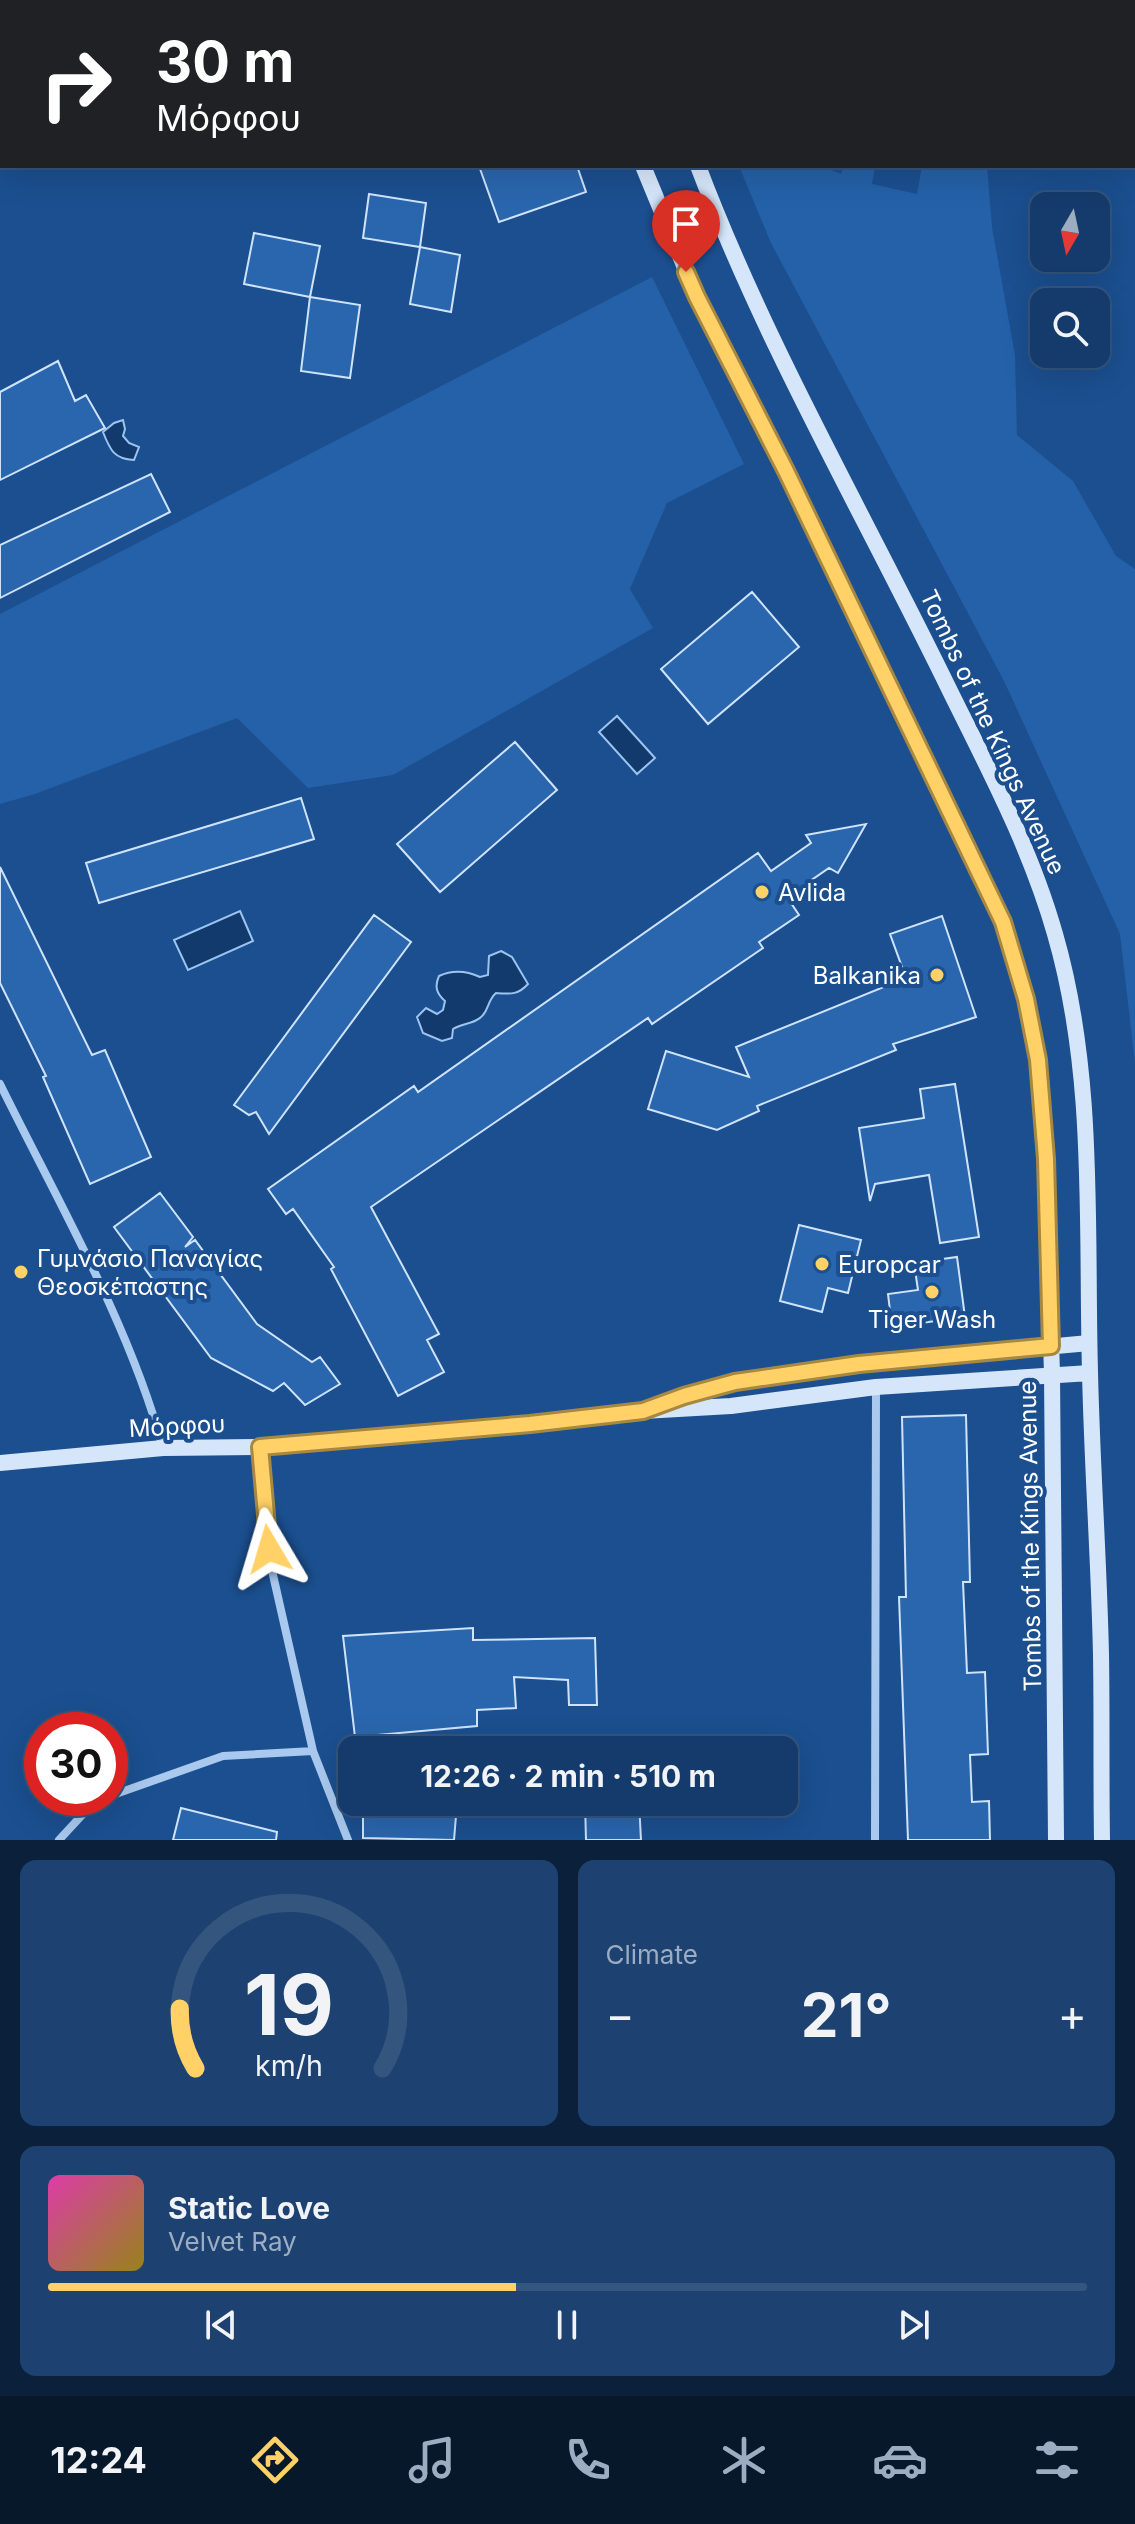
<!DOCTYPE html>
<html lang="en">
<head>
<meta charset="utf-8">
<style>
	body { margin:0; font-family:Inter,sans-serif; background:#1d4271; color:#f1f3f6; height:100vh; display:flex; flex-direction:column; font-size:30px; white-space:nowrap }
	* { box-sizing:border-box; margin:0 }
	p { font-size:26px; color:#9dadc1 }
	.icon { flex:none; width:44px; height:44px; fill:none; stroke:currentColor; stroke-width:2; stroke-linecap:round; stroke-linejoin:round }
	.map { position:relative; height:1840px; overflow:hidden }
	.details { display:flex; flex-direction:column; gap:20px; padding:20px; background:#0b203b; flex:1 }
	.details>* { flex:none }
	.banner { position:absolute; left:0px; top:0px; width:1136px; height:168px; box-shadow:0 8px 32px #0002,0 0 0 2px #33557e; background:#202124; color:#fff; overflow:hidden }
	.needle { width:52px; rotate:189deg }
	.tools { position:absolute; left:1030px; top:192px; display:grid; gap:16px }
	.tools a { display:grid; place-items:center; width:80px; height:80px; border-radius:16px; background:#143b6b; box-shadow:0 8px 32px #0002,0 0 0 2px #33557e; font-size:40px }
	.speed { position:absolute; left:24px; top:1712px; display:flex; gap:16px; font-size:40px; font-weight:700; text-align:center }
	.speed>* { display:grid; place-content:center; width:104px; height:104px; border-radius:50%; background:#143b6b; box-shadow:0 8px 32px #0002,0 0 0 2px #33557e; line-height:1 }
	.speed .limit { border:12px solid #d22; background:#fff; color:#111 }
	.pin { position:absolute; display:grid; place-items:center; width:68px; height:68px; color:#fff; margin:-82px -34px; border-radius:50% 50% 50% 0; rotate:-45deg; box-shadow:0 0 8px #0007 }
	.pin .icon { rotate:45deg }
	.me { position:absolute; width:88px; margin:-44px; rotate:353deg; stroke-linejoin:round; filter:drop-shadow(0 0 6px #0008) }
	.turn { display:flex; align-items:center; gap:28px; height:168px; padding:0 24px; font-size:36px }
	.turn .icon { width:104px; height:104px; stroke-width:2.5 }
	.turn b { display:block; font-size:56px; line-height:68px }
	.big { font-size:60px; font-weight:700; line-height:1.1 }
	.details .widget { flex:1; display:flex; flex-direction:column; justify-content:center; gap:12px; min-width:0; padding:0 28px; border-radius:16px; background:#1d4271 }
	.details .dial { align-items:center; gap:0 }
	.dial svg { height:208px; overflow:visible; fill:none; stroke:#33557e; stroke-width:7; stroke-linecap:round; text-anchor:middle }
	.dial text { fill:#f1f3f6; stroke:none }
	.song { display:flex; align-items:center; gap:24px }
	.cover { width:96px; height:96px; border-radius:12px; background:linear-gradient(135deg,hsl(320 70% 55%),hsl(50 70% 35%)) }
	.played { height:8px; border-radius:4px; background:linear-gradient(90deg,#ffd166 45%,#33557e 45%) }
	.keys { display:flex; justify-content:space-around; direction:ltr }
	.heat { display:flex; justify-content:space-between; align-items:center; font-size:44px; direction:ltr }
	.details .tiles { flex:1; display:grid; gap:20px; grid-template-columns:1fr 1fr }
	.widget:last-child { grid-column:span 2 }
	.trip { position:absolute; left:338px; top:1736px; width:460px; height:80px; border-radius:16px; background:#143b6b; box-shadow:0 8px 32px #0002,0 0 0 2px #33557e; font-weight:700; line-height:80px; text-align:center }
	.tab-bar { display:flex; height:128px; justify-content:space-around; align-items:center; background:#08182b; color:#9dadc1 }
	.tab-bar .icon { width:56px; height:56px }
	.tab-bar .active { color:#ffd166 }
	.tab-bar b { font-size:36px; color:#f1f3f6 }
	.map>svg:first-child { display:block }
	.green { fill:#2461a8 }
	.water { fill:#123a6d; stroke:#9cc4f0; stroke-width:2 }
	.building { fill:#2a66ad; stroke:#cfe3fa; stroke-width:2 }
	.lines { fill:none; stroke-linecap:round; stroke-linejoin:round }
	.street { stroke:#a9c9ee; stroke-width:8 }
	.secondary { stroke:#d6e6fa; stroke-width:16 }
	.route-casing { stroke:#a68842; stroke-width:20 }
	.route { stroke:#ffd166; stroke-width:14 }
	.poi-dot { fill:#ffd166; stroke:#1b4f8f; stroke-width:3 }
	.labels { text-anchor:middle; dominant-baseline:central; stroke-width:8; stroke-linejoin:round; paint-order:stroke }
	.street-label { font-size:24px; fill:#fff; stroke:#1b4f8f }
	.poi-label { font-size:24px; fill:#fff; stroke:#1b4f8f; text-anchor:start }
</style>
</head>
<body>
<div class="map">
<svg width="1135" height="1840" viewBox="0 0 1135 1840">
	<rect width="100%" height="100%" fill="#1b4f8f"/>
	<!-- green -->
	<path class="green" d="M 739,166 L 820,166 L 841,174 L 844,166 L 875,166 L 872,184 L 917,194 L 922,166 L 987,166 L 992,227 L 1015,355 L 1017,435 L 1073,481 L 1116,556 L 1135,569 L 1135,1064 L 1120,934 L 1004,681 L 771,243 Z
		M 652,277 L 744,464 L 667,503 L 630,589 L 653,628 L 393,775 L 308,788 L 237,718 L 35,794 L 0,804 L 0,614 Z"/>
	<!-- water -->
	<path class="water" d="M 123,420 L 125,429 L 123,436 L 129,443 L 139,447 L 134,460 C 114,459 110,450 103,432 L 114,423 Z
		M 617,716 L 655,758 L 637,774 L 599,732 Z
		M 240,911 L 253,941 L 188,970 L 174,940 Z
		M 501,951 L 512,957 L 528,984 C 518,995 511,994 496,993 C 488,1000 489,1008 483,1015 C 476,1024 463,1023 453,1029 L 452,1038 L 442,1041 L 423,1033 L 417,1017 L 426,1008 L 437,1014 L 443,1010 L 445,1001 C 437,994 434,987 439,976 C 452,970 467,971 480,977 L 488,975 L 489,956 Z"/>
	<!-- building -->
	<path class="building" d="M 479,166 L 577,166 L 586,192 L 499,222 Z
		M 369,194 L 426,203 L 420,247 L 363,238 Z
		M 254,233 L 320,246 L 310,297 L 244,284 Z
		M 420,247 L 460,255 L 451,312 L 410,304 Z
		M 310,297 L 360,305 L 350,378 L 301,371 Z
		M 58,361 L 75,401 L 86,395 L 105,428 L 0,480 L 0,392 Z
		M 151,474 L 170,512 L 0,598 L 0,545 Z
		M 752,592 L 799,647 L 708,724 L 661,669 Z
		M 515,742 L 557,790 L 440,892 L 397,844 Z
		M 301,798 L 314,839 L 99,903 L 86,863 Z
		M 866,824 L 838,873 L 829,868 L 787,897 L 799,915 L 759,942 L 763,948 L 652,1024 L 648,1018 L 371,1207 L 439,1334 L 427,1340 L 444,1372 L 398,1396 L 331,1269 L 334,1267 L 293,1209 L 286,1214 L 268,1189 L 414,1086 L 418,1092 L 758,853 L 771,871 L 811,843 L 806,835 Z
		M 0,867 L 92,1055 L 105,1050 L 151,1157 L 90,1184 L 43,1077 L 46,1076 L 0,983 Z
		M 374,915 L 411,942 L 269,1134 L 256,1112 L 249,1115 L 234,1105 Z
		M 942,916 L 976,1017 L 893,1044 L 896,1050 L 757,1106 L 759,1111 L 717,1130 L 648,1109 L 666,1051 L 749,1077 L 736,1047 L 906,978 L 890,934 Z
		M 955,1084 L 979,1237 L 940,1243 L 929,1175 L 875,1184 L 870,1201 L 859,1128 L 924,1118 L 920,1089 Z
		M 160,1193 L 193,1237 L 185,1247 L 195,1240 L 257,1324 L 312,1362 L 320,1357 L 340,1384 L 305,1405 L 284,1383 L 273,1391 L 211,1358 L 114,1227 Z
		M 799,1225 L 861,1240 L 848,1293 L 828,1288 L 822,1312 L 780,1301 Z
		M 957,1257 L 965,1317 L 892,1327 L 888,1294 L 918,1290 L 914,1263 Z
		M 966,1415 L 970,1582 L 963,1582 L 967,1673 L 985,1672 L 988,1754 L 970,1755 L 972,1802 L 989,1801 L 990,1840 L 908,1840 L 899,1597 L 906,1597 L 902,1417 Z
		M 473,1628 L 473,1640 L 595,1638 L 597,1705 L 569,1705 L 568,1680 L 514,1677 L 516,1708 L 477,1710 L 477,1726 L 355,1737 L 343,1636 Z
		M 363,1802 L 457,1804 L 454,1840 L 363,1838 Z
		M 585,1802 L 639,1802 L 641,1840 L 586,1840 Z
		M 181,1808 L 277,1832 L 276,1840 L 173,1840 Z"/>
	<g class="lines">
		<!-- street -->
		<path class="street" d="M 0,1084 C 58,1202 128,1321 163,1448
			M 260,1447 L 265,1524 L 273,1575 L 313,1751 L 348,1840
			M 110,1796 L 223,1756 L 313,1751
			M 59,1840 L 95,1801 L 104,1798
			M 875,1840 L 876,1387"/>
		<!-- secondary -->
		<path class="secondary" d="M 585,0 L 585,2
			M 637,0 L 637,2
			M 643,166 L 697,297 L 786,471 L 1003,922 L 1026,999 L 1038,1060 L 1046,1159 L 1052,1375 L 1056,1840
			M 698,166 C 767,348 865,516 950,691 C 989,770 1031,849 1055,934 C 1096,1075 1086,1226 1090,1372 C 1092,1466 1099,1560 1101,1655 C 1102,1716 1101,1778 1102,1840
			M 661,1405 L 735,1382 L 859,1364 L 1089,1343
			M 0,1463 L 163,1448 L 260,1447 L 373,1437 L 530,1424 L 643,1411 L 731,1406 L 876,1387 L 1090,1373"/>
	</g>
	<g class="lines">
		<!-- route casing -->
		<g class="route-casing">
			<path id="route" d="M 269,1549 L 260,1447 L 530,1424 L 643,1411 L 684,1396 L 735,1382 L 859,1364 L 1051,1346 L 1046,1159 L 1038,1060 L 1026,999 L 1003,922 L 786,471 L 697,297 L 686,272"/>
		</g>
		<!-- route -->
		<use href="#route" class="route"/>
	</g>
	<!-- markers -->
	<g class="poi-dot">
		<circle cx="762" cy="892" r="8"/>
		<circle cx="937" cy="975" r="8"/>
		<circle cx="822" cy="1264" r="8"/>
		<circle cx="21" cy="1272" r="8"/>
		<circle cx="932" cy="1292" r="8"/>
	</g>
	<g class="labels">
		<!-- street labels -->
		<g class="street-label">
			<text transform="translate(993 732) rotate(65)">Tombs of the Kings Avenue</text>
			<text transform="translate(177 1426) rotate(-3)">Μόρφου</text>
			<text transform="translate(1030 1536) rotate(-91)">Tombs of the Kings Avenue</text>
		</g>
		<!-- poi labels -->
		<g class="poi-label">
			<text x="778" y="892">Avlida</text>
			<text x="921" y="975" text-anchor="end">Balkanika</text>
			<text x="37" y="1258">Γυμνάσιο Παναγίας<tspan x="37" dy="28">Θεοσκέπαστης</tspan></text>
			<text x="838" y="1264">Europcar</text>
			<text x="932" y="1319" text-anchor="middle">Tiger Wash</text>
		</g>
	</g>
</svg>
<div class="tools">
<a><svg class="needle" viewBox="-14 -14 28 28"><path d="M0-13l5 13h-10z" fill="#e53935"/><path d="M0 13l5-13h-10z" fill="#9dadc1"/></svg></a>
<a><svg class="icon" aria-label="search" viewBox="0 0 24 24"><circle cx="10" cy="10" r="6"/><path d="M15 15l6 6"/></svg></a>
</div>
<div class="speed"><div class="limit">30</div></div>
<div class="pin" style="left:686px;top:272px;background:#d93025"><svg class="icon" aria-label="arrive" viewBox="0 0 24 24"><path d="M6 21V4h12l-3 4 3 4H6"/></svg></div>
<svg class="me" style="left:269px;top:1549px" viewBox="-20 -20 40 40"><path d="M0-17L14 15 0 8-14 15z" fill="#ffd166" stroke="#fff" stroke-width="4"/></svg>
<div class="trip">12:26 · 2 min · 510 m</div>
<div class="banner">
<div class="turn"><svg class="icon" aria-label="right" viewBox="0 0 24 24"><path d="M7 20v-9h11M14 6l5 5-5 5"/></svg><div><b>30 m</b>Μόρφου</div></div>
</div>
</div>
<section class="details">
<div class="tiles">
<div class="widget dial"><svg viewBox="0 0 100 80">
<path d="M14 69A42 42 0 1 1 86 69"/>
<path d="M14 69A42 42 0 0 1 8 46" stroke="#ffd166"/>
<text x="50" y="56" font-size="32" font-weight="700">19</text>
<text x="50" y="72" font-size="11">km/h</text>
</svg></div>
<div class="widget"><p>Climate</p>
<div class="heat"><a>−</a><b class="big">21°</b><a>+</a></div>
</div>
<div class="widget">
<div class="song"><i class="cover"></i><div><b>Static Love</b><p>Velvet Ray</p></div></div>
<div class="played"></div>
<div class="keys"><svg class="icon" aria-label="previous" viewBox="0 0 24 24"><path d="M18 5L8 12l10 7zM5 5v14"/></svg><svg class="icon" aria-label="pause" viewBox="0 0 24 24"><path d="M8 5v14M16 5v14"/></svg><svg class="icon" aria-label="next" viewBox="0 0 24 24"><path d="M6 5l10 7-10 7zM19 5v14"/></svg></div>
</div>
</div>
</section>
<nav class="tab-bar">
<b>12:24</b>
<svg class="icon active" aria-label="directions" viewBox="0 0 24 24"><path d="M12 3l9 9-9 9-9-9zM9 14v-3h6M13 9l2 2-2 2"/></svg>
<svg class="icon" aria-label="music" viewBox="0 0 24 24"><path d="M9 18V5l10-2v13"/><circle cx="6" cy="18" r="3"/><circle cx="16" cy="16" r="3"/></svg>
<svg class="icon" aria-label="phone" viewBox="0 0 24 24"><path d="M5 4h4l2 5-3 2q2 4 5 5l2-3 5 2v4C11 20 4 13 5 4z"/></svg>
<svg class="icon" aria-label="climate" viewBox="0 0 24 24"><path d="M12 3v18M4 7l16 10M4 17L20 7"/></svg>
<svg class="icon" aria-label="car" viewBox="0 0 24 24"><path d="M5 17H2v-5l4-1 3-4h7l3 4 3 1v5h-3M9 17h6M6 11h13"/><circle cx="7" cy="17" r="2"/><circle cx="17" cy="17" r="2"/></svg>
<svg class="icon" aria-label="filters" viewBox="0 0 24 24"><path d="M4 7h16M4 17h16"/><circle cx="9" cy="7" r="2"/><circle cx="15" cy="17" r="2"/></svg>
</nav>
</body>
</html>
